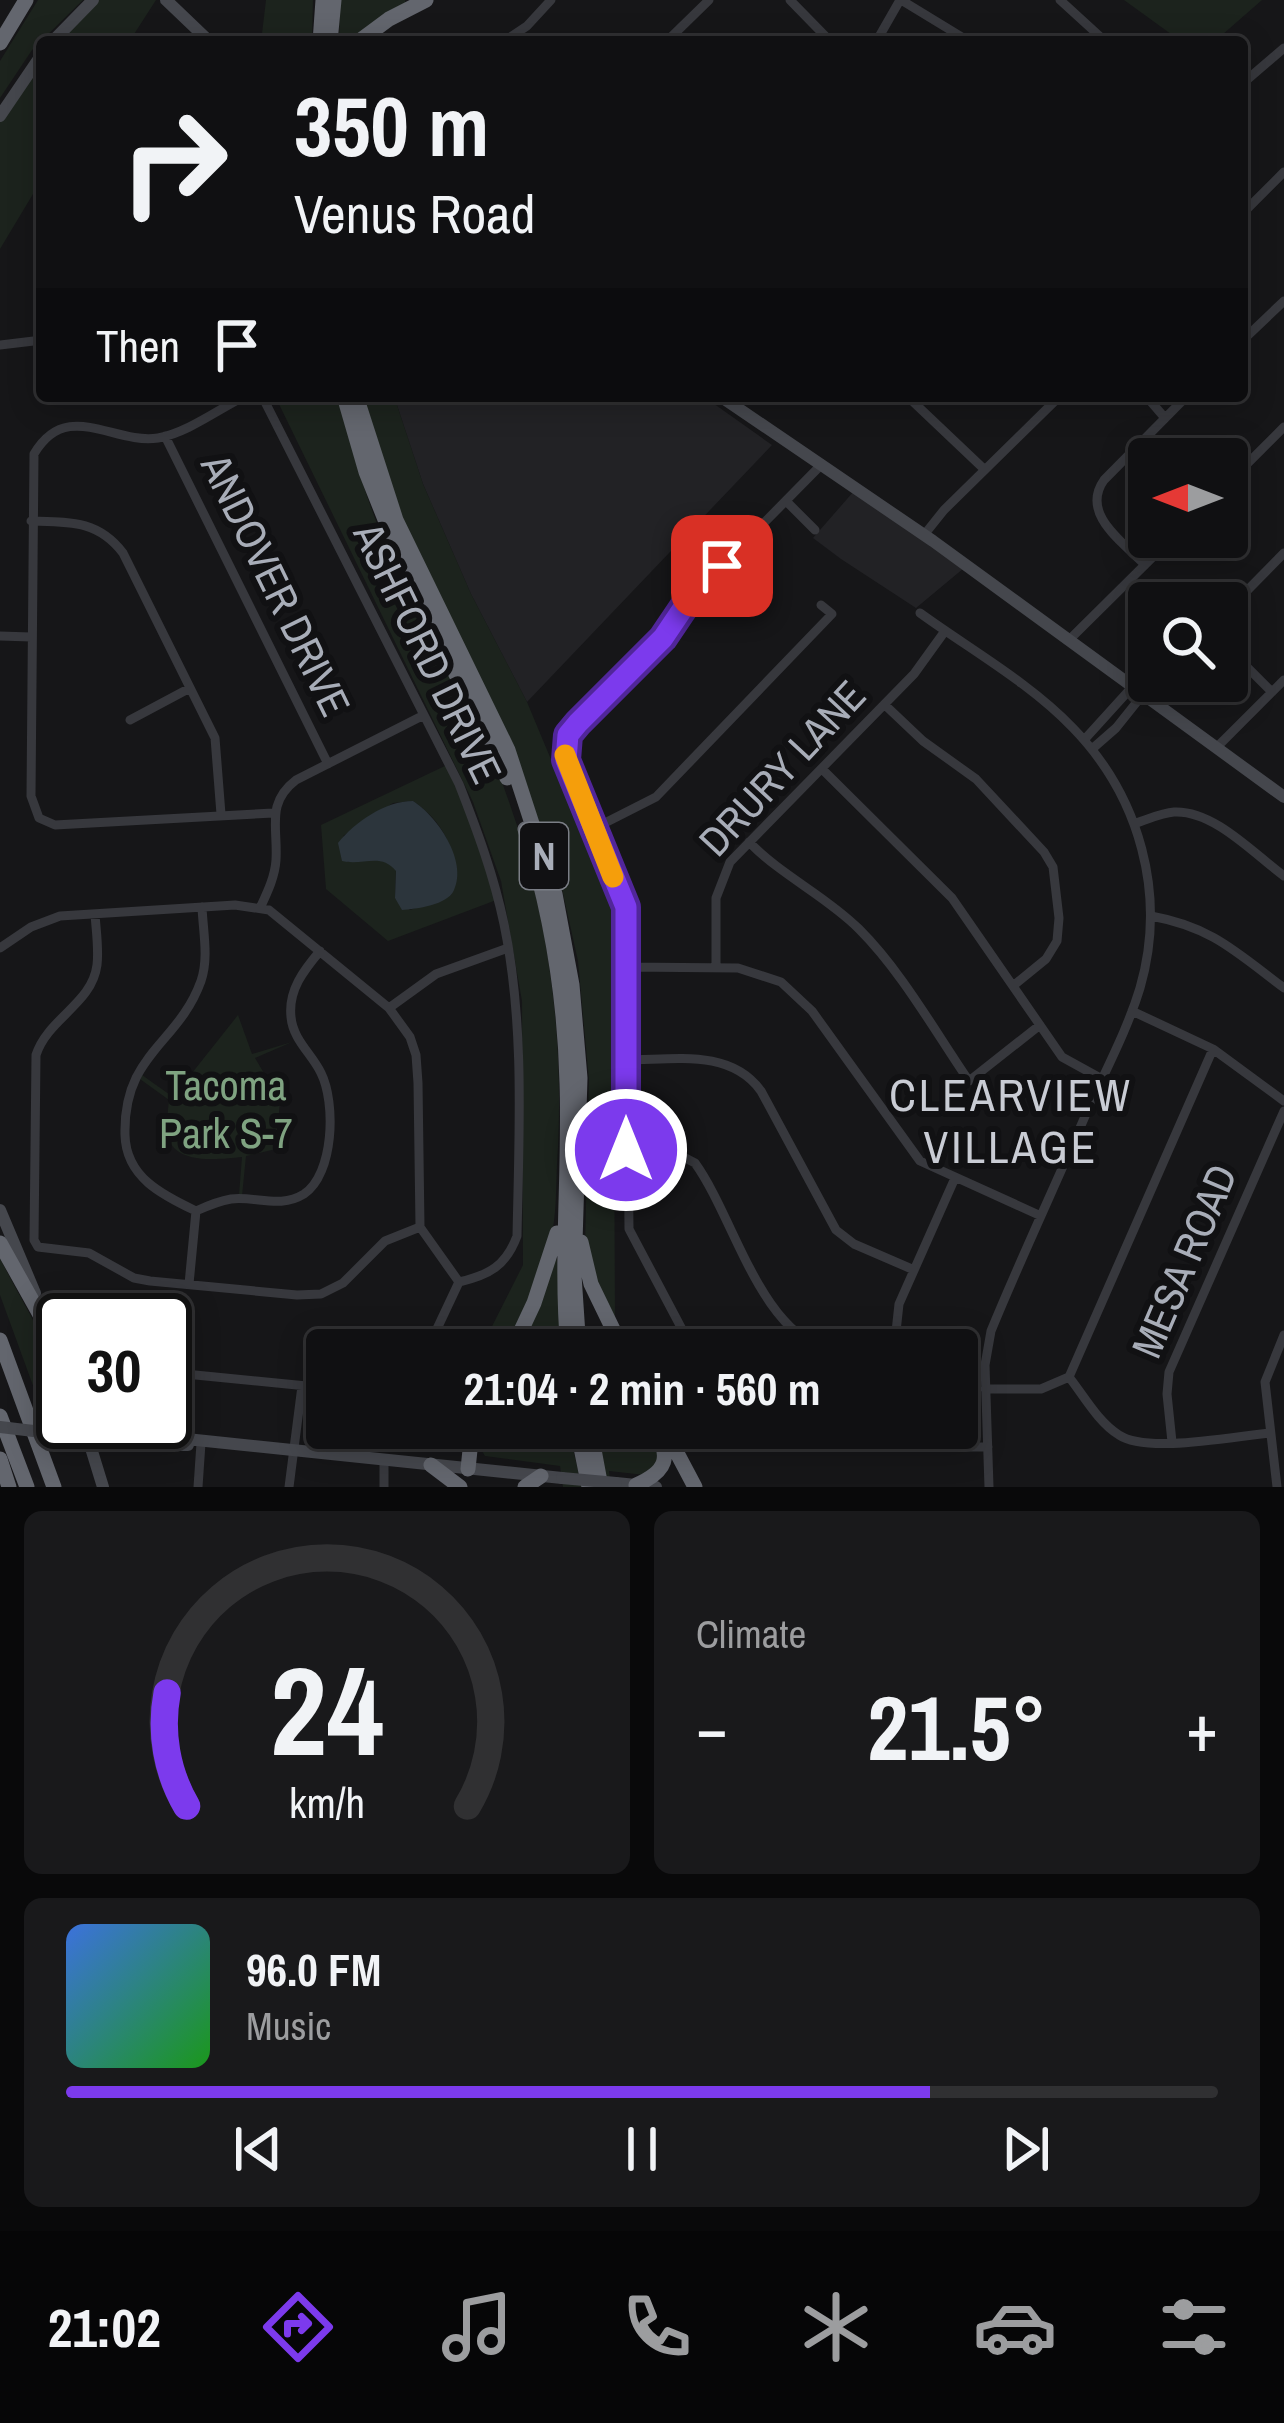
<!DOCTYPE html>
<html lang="en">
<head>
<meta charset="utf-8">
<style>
	body { margin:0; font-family:"Archivo Narrow",sans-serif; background:#19191b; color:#f1f3f6; height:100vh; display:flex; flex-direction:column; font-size:45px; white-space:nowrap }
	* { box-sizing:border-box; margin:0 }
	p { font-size:39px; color:#9c9d9f }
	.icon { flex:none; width:66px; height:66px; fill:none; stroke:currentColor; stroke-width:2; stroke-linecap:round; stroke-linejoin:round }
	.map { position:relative; height:1487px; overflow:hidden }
	.panel { display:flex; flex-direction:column; gap:24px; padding:24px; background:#09090a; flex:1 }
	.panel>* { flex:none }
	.hud { position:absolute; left:36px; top:36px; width:1212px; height:366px; border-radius:12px; box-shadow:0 6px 30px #0003,0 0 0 3px #303032; background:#101012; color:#f1f3f6; overflow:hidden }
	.needle { width:78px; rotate:270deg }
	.controls { position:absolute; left:1128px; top:438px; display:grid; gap:24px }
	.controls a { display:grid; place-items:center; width:120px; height:120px; border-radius:12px; background:#101012; box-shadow:0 6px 30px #0003,0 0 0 3px #303032; font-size:60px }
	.speed { position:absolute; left:36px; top:1293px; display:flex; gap:24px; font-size:60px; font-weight:700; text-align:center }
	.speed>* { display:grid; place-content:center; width:156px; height:156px; border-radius:50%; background:#101012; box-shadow:0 6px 30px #0003,0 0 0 3px #303032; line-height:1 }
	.speed .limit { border:6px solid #111; border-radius:18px; background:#fff; color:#111 }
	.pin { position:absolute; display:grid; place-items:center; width:102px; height:102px; color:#fff; margin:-51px; border-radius:24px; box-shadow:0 6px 18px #0006 }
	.me { position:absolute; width:132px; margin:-66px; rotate:0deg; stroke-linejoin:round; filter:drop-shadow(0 0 9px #0008) }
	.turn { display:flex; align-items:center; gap:42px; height:252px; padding:0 60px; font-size:54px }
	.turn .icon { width:156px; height:156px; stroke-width:2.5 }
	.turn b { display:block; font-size:84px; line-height:102px }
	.then { display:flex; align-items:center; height:114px; padding:0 60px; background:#0003; gap:24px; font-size:45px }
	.big { font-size:90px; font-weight:700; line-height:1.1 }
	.panel .card { flex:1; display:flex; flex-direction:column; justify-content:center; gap:18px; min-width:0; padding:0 42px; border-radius:18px; background:#19191b }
	.panel .dial { align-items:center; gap:0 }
	.dial svg { height:312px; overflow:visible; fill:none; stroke:#303032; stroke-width:7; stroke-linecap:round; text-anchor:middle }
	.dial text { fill:#f1f3f6; stroke:none }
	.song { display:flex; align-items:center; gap:36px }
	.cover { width:144px; height:144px; border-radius:18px; background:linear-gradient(135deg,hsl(220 70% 55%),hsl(120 70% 35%)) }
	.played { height:12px; border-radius:6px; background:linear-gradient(90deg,#7c3aed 75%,#303032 75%) }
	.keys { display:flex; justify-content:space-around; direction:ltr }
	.heat { display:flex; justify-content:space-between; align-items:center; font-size:66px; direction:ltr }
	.panel .tiles { flex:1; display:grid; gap:24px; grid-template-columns:1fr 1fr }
	.card:last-child { grid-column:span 2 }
	.trip { position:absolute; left:306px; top:1329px; width:672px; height:120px; border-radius:12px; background:#101012; box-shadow:0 6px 30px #0003,0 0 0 3px #303032; font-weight:700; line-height:120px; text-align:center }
	.menu { display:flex; height:192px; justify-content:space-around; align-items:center; background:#060607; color:#9c9d9f }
	.menu .icon { width:84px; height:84px }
	.menu .selected { color:#7c3aed }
	.menu b { font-size:54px; color:#f1f3f6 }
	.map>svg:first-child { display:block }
	.built { fill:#222225 }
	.green { fill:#1c231d; fill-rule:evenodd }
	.water { fill:#2c353c }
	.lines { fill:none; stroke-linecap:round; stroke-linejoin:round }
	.street { stroke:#37383d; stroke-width:9 }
	.secondary { stroke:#45474d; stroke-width:12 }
	.highway { stroke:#63666e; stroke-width:15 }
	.secondary-bridge { stroke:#45474d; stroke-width:12 }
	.route-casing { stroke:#51269a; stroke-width:30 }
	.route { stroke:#7c3aed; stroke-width:21 }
	.slow { stroke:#f59e0b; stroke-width:21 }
	.labels { text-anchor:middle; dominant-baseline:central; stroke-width:12; stroke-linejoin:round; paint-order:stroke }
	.shield { fill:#111113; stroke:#7b7e86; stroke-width:3 }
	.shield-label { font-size:39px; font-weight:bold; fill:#a8adb8 }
	.street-label { font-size:42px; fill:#a8adb8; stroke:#111113 }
	.park-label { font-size:42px; fill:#7fa381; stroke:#111113 }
	.neighbourhood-label { font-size:45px; letter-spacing:3px; fill:#c9ccd4; stroke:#111113 }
</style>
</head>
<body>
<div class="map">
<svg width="1284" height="1487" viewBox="0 0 1284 1487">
	<rect width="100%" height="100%" fill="#161618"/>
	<!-- built -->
	<path class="built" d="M 394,396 L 703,396 L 772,445 L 527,702 L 471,594 L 423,484 Z
		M 854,491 L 964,568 L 916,608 L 841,559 L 813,538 Z"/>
	<!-- green -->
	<path class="green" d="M 38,0 L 83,0 L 32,50 L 0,98 L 0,61 Z
		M 93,0 L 156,0 L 129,42 L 58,42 Z
		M 266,0 L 313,0 L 312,42 L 261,42 Z
		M 340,0 L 405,0 L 406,4 L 352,42 L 339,42 Z
		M 1124,0 L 1262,0 L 1214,42 L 1182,42 Z
		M 42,61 L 42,179 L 0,249 L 0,119 Z
		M 275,396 L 338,396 C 351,446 365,496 385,544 C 410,602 446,657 473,714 C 538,851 565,998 558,1148 C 556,1172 557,1198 554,1221 C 548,1266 526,1308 508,1350 L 480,1350 L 523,1265 L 522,1001 L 501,881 L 473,802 Z
		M 361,396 L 394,396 L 423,484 L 471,594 L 527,702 L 613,908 L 615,1318 L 631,1350 L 626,1350 L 612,1323 L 585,1247 L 589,1080 L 578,961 L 560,880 L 504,729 L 389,490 Z
		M 449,764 L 499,899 L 388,941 L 326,889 L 321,825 ZM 413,801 C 447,824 459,855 451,895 L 410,910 L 395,898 L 396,870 L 389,862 L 343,836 L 393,803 Z
		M 238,1015 L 252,1054 L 292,1042 L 255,1058 L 280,1100 L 276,1149 L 246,1156 L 242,1196 L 239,1195 L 242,1157 C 221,1159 179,1165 169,1140 C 165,1129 168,1112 169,1100 L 140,1079 L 142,1075 L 173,1097 Z
		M 557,1257 L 562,1350 L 515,1350 Z
		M 0,1258 C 23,1306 63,1361 63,1415 L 43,1413 L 0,1295 Z
		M 483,1428 L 568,1428 L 582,1487 L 563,1487 L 560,1466 L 485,1456 L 478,1444 Z
		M 598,1428 L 651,1428 L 663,1459 L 645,1475 L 609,1471 L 611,1487 L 606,1487 Z"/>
	<!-- water -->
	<path class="water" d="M 413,801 C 437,816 468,861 454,890 C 448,905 416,909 402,910 L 395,898 L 396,871 C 381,852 363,866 342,861 L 338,843 C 355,822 385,801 413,801 Z"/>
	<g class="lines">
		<!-- street -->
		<path class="street" d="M 790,0 L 831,42
			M 901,0 L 970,42
			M 1060,0 L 1106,42
			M 503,42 L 527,26 L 551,0
			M 666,42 L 709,0
			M 876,42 L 900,0
			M 1242,84 L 1284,48
			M 1242,214 L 1284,172
			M 42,269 L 38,293 L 42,323
			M 1242,341 L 1284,301
			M 0,345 L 42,340
			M 245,396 C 219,409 187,433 158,438 C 113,445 67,398 34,454 L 31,796 L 39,818 L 55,825 L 273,813
			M 262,396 L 459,784 C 477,830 494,876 504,924 C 525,1025 519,1133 517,1236 C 506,1266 489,1275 459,1282 L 427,1350
			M 907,396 L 985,470
			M 1146,396 L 1165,418
			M 165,436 L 328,764
			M 1227,484 L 1284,427
			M 786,501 L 815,530
			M 31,521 C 69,522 98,520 123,553 L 215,738 L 221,814
			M 924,535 L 944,510 L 1060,396
			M 1145,565 C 1123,542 1080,514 1104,480 L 1187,396
			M 1227,611 L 1284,553
			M 920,613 C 971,650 1030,683 1073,728 C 1140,797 1167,895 1140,988 C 1127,1031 1104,1073 1086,1114 C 1055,1186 1021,1258 991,1331 L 985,1365 L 989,1487
			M 0,636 L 31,637
			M 1069,640 L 1173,537
			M 1227,647 L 1272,692
			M 885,705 L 923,741 L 976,779 L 1044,852 L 1053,867 L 1059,918 L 1057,941 L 1046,959 L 1013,986
			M 130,720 L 190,688
			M 1084,740 L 1133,686
			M 1218,746 L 1284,680
			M 1092,749 L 1116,728 L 1144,693
			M 822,769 L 952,898 L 1062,1057 L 1102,1079
			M 1136,823 C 1149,819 1161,813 1174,812 C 1214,810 1254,854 1284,876
			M 593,829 L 656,797 L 832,614 L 821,605
			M 749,842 C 782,876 826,896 859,929 C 902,972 934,1030 969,1081 L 1040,1025
			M 261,906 C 268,891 275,876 276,860 C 278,827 266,803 296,780 L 424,715
			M 95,914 C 96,930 99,949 97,965 C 92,1004 48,1018 36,1055 L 34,1240 L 38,1247 L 89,1253 L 134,1278 L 150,1281 L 297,1295 L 321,1294 L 343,1283 L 385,1241 L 420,1227
			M 1151,916 C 1212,927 1236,952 1284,988
			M 0,948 L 31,927 L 60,916 L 235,905 L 269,910 L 389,1008 L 410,1037 L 416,1055 L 418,1083 L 420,1227 L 459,1282
			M 626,967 L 738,968 L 781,982 L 812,1011 L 920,1161 L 1041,1216
			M 716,967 L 716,898 L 730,862 L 914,674 L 945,631
			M 389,1008 L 436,974 L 508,948
			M 1132,1011 L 1213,1049 L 1284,1101
			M 626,1060 C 673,1060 730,1048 761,1091 L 836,1230 L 854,1244 L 914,1270
			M 626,1150 L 672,1151 L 695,1163 C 734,1217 759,1330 828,1350
			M 196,1211 C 207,1206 219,1201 231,1199 C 257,1196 280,1209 304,1194 C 334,1174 336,1103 321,1073 C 312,1054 293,1040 291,1017 C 288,990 304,970 320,951
			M 189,1284 L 196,1211 C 162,1195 126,1177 125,1135 C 123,1053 178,1045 201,981 C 209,958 203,931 202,907
			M 693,1350 L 629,1229 L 626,907 L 566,761 L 569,735 L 577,723 L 663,638 L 690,598 L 822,464
			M 894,1350 L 899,1304 L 955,1178
			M 165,1372 L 327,1388
			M 1069,1377 C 1084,1396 1098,1422 1119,1435 C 1147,1454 1235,1436 1270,1433
			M 985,1389 L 1041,1389 L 1069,1377 L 1213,1049
			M 764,1428 C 796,1441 845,1448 875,1428
			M 890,1428 L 924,1447 L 988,1447
			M 1172,1442 L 1167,1394 L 1169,1372 L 1284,1111
			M 198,1487 L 201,1443
			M 289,1487 L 302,1386
			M 384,1487 L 384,1461
			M 1277,1487 L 1265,1382 L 1284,1335"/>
		<!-- secondary -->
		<path class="secondary" d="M 166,0 L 210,42
			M 52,42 L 93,0
			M 0,116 L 42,54
			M 720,396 L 933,541 L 1284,797
			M 0,1210 L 35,1293
			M 46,1323 L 63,1367
			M 83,1422 L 103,1487
			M 50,1433 L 107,1445 L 188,1445
			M 87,1438 L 100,1432 L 177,1438 L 562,1478
			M 616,1483 L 656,1487"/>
		<!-- highway -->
		<path class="highway" d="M 320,42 L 323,0
			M 330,42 L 334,0
			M 358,42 L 389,19 L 426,0
			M 0,43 L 26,0
			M 344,396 L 366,472 L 408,577 L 507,778
			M 356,396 L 396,520 L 508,750 L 555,894 L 572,985 L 580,1078 L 574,1275 L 579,1350
			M 525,829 C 551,912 565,997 567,1083 C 570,1172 560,1261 568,1350
			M 581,1242 L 591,1284 L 623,1350
			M 0,1243 L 48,1329
			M 0,1340 L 54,1487
			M 512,1350 L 534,1303 L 557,1233
			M 0,1416 L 27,1487
			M 577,1428 L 589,1487
			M 590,1428 L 601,1487
			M 668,1436 L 695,1487
			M 0,1459 L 9,1487
			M 431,1465 L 460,1487
			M 468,1469 L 470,1450 L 479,1428
			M 636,1485 C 668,1471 671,1457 655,1428
			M 525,1487 L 541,1476"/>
		<!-- secondary-bridge -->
		<path class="secondary-bridge" d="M 0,1427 L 50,1433
			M 562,1478 L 616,1483"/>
	</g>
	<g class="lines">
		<!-- route casing -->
		<g class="route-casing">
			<path id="route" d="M 626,1150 L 626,907 L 566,760 L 568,735 L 578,723 L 663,638 L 690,598 L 722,566"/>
		</g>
		<!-- route -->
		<use href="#route" class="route"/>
		<!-- slow -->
		<path class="slow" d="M 565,755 L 613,877"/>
	</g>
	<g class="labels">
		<!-- shield labels -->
		<rect class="shield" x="520" y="823" width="48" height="66" rx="9"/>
		<g class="shield-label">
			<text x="544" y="856">N</text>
		</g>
		<!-- street labels -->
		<g class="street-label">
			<text transform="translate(276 585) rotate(64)">ANDOVER DRIVE</text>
			<text transform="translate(428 653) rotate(64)">ASHFORD DRIVE</text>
			<text transform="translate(782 768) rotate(-47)">DRURY LANE</text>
			<text transform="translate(1184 1261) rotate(-67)">MESA ROAD</text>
		</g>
		<!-- park labels -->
		<g class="park-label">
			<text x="226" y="1085">Tacoma<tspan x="226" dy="48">Park S-7</tspan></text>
		</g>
		<!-- neighbourhood labels -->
		<g class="neighbourhood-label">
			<text x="1011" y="1094">CLEARVIEW<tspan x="1011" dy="52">VILLAGE</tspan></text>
		</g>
	</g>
</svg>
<div class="controls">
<a><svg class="needle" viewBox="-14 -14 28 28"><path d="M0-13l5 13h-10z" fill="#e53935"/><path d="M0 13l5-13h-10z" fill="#9c9d9f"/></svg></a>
<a><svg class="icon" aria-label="search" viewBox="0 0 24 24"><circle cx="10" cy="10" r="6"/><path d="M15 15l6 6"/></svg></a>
</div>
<div class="speed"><div class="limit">30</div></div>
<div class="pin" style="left:722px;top:566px;background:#d93025"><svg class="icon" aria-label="arrive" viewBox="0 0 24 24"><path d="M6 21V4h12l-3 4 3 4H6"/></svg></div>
<svg class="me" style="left:626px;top:1150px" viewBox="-20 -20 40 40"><circle r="17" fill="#7c3aed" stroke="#fff" stroke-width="3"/><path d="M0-11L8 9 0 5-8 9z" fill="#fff"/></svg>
<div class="trip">21:04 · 2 min · 560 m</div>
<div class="hud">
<div class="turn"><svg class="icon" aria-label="right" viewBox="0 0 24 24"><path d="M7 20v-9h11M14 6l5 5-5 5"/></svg><div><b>350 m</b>Venus Road</div></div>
<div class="then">Then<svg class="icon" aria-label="arrive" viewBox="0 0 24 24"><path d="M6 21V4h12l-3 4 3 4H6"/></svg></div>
</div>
</div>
<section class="panel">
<div class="tiles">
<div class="card dial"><svg viewBox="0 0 100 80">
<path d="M14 69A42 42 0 1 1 86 69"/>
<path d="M14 69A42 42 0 0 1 9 40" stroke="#7c3aed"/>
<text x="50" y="56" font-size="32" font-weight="700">24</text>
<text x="50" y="72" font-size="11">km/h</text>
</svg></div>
<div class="card"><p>Climate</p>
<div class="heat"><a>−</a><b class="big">21.5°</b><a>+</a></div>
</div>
<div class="card">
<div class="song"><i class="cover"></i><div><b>96.0 FM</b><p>Music</p></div></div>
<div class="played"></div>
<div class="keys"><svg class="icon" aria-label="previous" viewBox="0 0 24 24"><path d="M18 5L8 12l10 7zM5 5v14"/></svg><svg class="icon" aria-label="pause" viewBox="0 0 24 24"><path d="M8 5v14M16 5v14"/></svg><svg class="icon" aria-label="next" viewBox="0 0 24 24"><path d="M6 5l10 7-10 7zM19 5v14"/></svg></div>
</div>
</div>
</section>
<nav class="menu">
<b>21:02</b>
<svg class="icon selected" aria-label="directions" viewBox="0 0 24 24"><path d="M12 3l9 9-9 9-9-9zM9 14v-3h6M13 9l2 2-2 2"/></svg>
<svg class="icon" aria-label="music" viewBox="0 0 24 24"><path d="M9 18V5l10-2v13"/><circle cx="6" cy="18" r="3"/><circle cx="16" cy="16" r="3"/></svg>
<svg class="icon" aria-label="phone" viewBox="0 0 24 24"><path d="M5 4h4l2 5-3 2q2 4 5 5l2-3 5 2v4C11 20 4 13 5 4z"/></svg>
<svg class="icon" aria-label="climate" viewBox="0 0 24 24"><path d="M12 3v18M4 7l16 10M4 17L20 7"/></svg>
<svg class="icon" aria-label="car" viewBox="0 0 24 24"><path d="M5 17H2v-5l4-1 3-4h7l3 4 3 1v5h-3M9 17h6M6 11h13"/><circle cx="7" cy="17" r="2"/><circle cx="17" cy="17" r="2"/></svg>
<svg class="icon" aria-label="filters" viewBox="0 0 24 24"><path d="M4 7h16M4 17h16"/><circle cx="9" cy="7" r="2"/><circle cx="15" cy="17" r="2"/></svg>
</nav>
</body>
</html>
